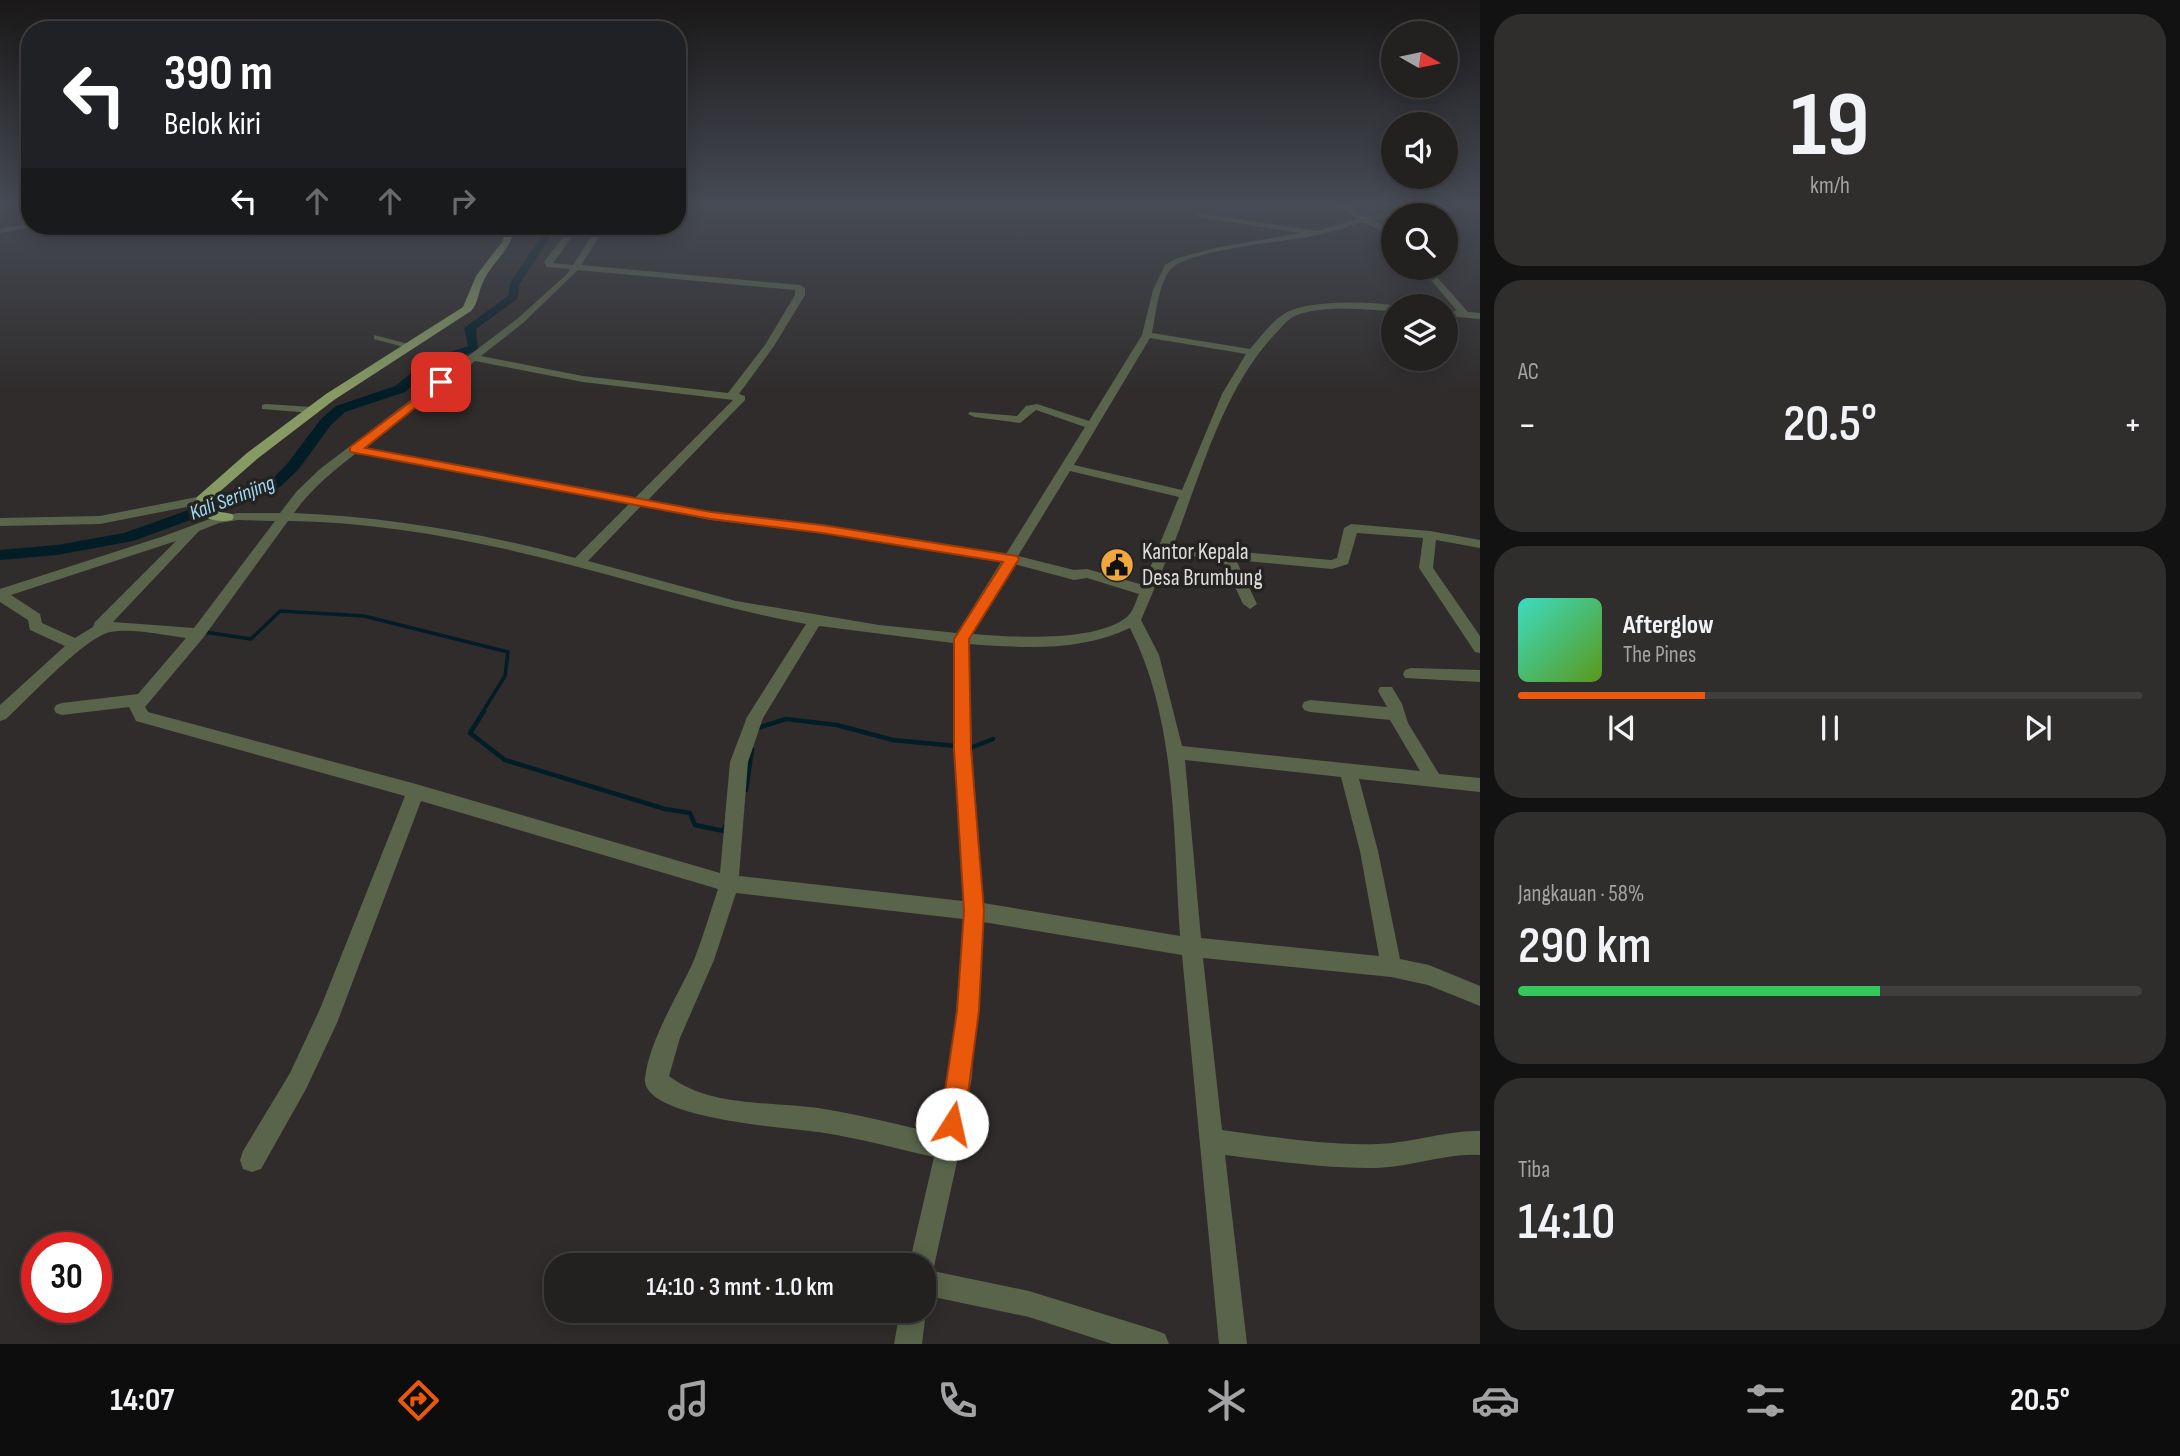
<!DOCTYPE html>
<html lang="id">
<head>
<meta charset="utf-8">
<style>
	body { margin:0; font-family:"Sofia Sans Condensed",sans-serif; background:#2f2e2d; color:#f1f3f6; height:100vh; display:flex; flex-direction:column; font-size:26px; white-space:nowrap }
	* { box-sizing:border-box; margin:0 }
	p { font-size:23px; color:#a3a3a5 }
	.icon { flex:none; width:38px; height:38px; fill:none; stroke:currentColor; stroke-width:2; stroke-linecap:round; stroke-linejoin:round }
	.map { position:relative; flex:1; overflow:hidden }
	.panel { display:flex; flex-direction:column; gap:14px; padding:14px; background:#131212; width:700px }
	.panel>* { flex:none }
	.guide { position:absolute; left:21px; top:21px; width:665px; height:214px; border-radius:28px; box-shadow:0 4px 18px #0003,0 0 0 2px #403e3e; background:#202124; color:#fff; overflow:hidden }
	.needle { width:46px; rotate:99deg }
	.buttons { position:absolute; left:1381px; top:21px; display:grid; gap:14px }
	.buttons a { display:grid; place-items:center; width:77px; height:77px; border-radius:50%; background:#232120; box-shadow:0 4px 18px #0003,0 0 0 2px #403e3e; font-size:35px }
	.speed { position:absolute; left:21px; top:1232px; display:flex; gap:14px; font-size:35px; font-weight:700; text-align:center }
	.speed>* { display:grid; place-content:center; width:91px; height:91px; border-radius:50%; background:#232120; box-shadow:0 4px 18px #0003,0 0 0 2px #403e3e; line-height:1 }
	.speed .limit { border:10px solid #d22; background:#fff; color:#111 }
	.pin { position:absolute; display:grid; place-items:center; width:60px; height:60px; color:#fff; margin:-30px; border-radius:14px; box-shadow:0 4px 10px #0006 }
	.me { position:absolute; width:77px; margin:-38px; rotate:10deg; stroke-linejoin:round; filter:drop-shadow(0 0 5px #0008) }
	.turn { display:flex; align-items:center; gap:24px; height:147px; padding:0 28px; font-size:32px }
	.turn .icon { width:91px; height:91px; stroke-width:2.5 }
	.turn b { display:block; font-size:49px; line-height:60px }
	.lanes { display:flex; align-items:center; height:66px; padding:0 28px; background:#0003; justify-content:center; gap:35px; direction:ltr }
	.lanes .off { opacity:.35 }
	.big { font-size:52px; font-weight:600; line-height:1.1 }
	.panel .tile { flex:1; display:flex; flex-direction:column; justify-content:center; gap:10px; min-width:0; padding:0 24px; border-radius:28px; background:#2f2e2d }
	.panel .dial { align-items:center; gap:0 }
	.dial b { font-size:91px; line-height:1 }
	.song { display:flex; align-items:center; gap:21px }
	.cover { width:84px; height:84px; border-radius:10px; background:linear-gradient(135deg,hsl(170 70% 55%),hsl(90 70% 35%)) }
	.played { height:7px; border-radius:4px; background:linear-gradient(90deg,#ea580c 30%,#403e3e 30%) }
	.keys { display:flex; justify-content:space-around; direction:ltr }
	.heat { display:flex; justify-content:space-between; align-items:center; font-size:38px; direction:ltr }
	.charge { height:10px; border-radius:5px; background:linear-gradient(90deg,#34c759 58%,#403e3e 0) }
	.trip { position:absolute; left:544px; top:1253px; width:392px; height:70px; border-radius:28px; background:#232120; box-shadow:0 4px 18px #0003,0 0 0 2px #403e3e; font-weight:600; line-height:70px; text-align:center }
	.tabs { display:flex; height:112px; justify-content:space-around; align-items:center; background:#0e0d0d; color:#a3a3a5 }
	.tabs .icon { width:49px; height:49px }
	.tabs .active { color:#ea580c }
	.tabs b { font-size:32px; color:#f1f3f6 }
	main { display:flex; flex:1; min-height:0 }
	.map>svg:first-child { display:block }
	.lines { fill:none; stroke-linecap:round; stroke-linejoin:round }
	.stream-far2 { stroke:#031d27; stroke-width:2 }
	.stream-far1 { stroke:#031d27; stroke-width:3.5 }
	.stream { stroke:#031d27; stroke-width:4.5 }
	.river { fill:#031d27; fill-rule:evenodd }
	.minor { fill:#5a644a; fill-rule:evenodd }
	.major { fill:#879a64; fill-rule:evenodd }
	.route { fill:#ea580c; stroke:#983908; stroke-width:2 }
	.labels { text-anchor:middle; dominant-baseline:central; stroke-width:7; stroke-linejoin:round; paint-order:stroke }
	.far-water-label { font-size:21px; font-style:italic; fill:#9cdaf5; stroke:#252321 }
	.poi-label { font-size:23px; fill:#dedddc; stroke:#252321; text-anchor:start }
</style>
</head>
<body>
<main>
<div class="map">
<svg width="1480" height="1344" viewBox="0 0 1480 1344">
	<rect width="100%" height="100%" fill="#2f2c2b"/>
	<g class="lines">
		<!-- stream-far2 -->
		<path class="stream-far2" d="M 1308,206 L 1310,211"/>
		<!-- stream-far1 -->
		<path class="stream-far1" d="M 204,632 L 251,639 L 280,611 L 364,616 L 508,652 L 505,676 L 482,713"/>
		<!-- stream -->
		<path class="stream" d="M 484,711 L 470,733 L 505,760 L 665,809 L 690,813 L 695,825 L 724,831 L 725,826
			M 758,728 L 786,719 L 837,725 L 893,740 L 956,746
			M 970,748 L 993,739
			M 746,790 L 752,749"/>
		<!-- river -->
		<path class="river" d="M 548,226 L 558,226 L 520,283 L 517,299 L 476,329 L 478,350 L 437,365 L 405,392 L 345,412 L 331,425 L 298,470 L 280,487 L 133,541 L 57,555 L 0,560 L 0,550 L 57,545 L 124,533 L 270,481 L 287,464 L 321,419 L 336,406 L 395,386 L 428,360 L 468,346 L 464,328 L 508,296 L 510,283 Z"/>
		<!-- minor -->
		<path class="minor" d="M 1340,206 L 1348,206 L 1365,217 L 1448,206 L 1466,206 L 1374,220 L 1393,231 L 1393,237 L 1364,222 C 1348,226 1333,232 1317,235 C 1288,242 1187,249 1170,270 C 1158,286 1156,314 1152,333 L 1250,349 C 1260,338 1271,322 1284,314 C 1306,300 1371,301 1396,306 L 1393,306 L 1393,311 C 1365,310 1318,304 1293,317 C 1287,320 1282,327 1277,332 C 1223,388 1201,474 1173,546 L 1331,560 L 1337,558 L 1344,528 L 1351,524 L 1430,531 L 1480,540 L 1480,548 L 1436,540 L 1433,568 L 1480,636 L 1480,653 L 1475,652 L 1419,568 L 1423,538 L 1357,533 L 1348,564 L 1332,569 L 1236,560 L 1257,604 L 1250,609 L 1243,604 L 1222,559 L 1169,554 L 1141,620 L 1159,655 L 1182,746 L 1420,771 L 1390,720 L 1310,712 L 1304,710 L 1302,706 L 1304,702 L 1310,700 L 1387,707 L 1378,691 L 1380,687 L 1392,687 L 1402,704 L 1408,723 L 1439,774 L 1480,778 L 1480,792 L 1359,779 L 1378,851 L 1400,959 L 1429,965 L 1480,986 L 1480,1006 L 1428,985 L 1391,977 L 1203,958 L 1222,1130 C 1274,1137 1327,1146 1378,1144 C 1413,1143 1445,1130 1480,1131 L 1480,1155 C 1445,1153 1412,1167 1377,1168 C 1326,1169 1275,1161 1225,1155 L 1247,1344 L 1219,1344 L 1182,955 L 983,922 L 972,1076 L 960,1148 L 933,1271 L 1029,1291 L 1155,1330 L 1165,1334 L 1169,1344 L 1112,1344 L 1029,1317 L 924,1295 L 924,1265 L 909,1265 L 934,1157 C 898,1149 862,1139 825,1133 C 797,1128 640,1120 645,1078 C 650,1038 678,996 694,960 C 703,937 710,913 718,889 L 421,801 L 337,1023 L 306,1089 L 261,1169 L 252,1172 L 243,1169 L 240,1160 L 243,1151 L 290,1073 L 320,1009 L 405,796 L 136,721 L 129,707 L 62,715 L 56,713 L 54,709 L 56,705 L 62,703 L 138,694 L 186,638 C 162,635 134,628 110,632 C 84,638 28,699 6,719 L 0,721 L 0,705 L 65,646 L 30,630 L 28,620 L 0,602 L 0,589 L 164,536 L 218,516 L 238,513 L 280,513 L 297,491 L 320,469 L 517,319 L 568,273 L 570,269 L 547,267 L 544,262 L 572,226 L 580,226 L 553,263 L 573,265 L 598,226 L 606,226 L 581,265 L 800,285 L 805,288 L 805,295 L 774,346 L 739,394 L 745,396 L 745,400 L 648,500 L 711,512 L 822,525 L 1006,554 L 1085,427 L 1036,410 L 1020,423 L 974,417 L 968,414 L 970,412 L 1017,416 L 1026,406 L 1037,404 L 1089,421 L 1142,335 L 1153,290 L 1165,265 L 1175,259 L 1215,248 L 1301,233 L 1198,217 L 1195,213 L 1317,231 L 1357,219 ZM 578,270 L 795,290 L 795,295 L 765,345 L 728,393 L 583,376 L 481,356 L 523,323 ZM 1150,338 L 1246,354 L 1222,394 L 1182,490 L 1074,465 ZM 475,361 L 583,382 L 733,400 L 635,498 L 363,447 ZM 355,454 L 384,457 L 629,504 L 575,558 C 484,533 388,517 294,513 C 311,489 332,472 355,454 ZM 1070,471 L 1179,497 L 1143,585 L 1087,569 L 1074,570 L 1018,556 ZM 641,506 L 711,520 L 822,533 L 1001,562 L 957,633 L 879,625 L 736,601 L 588,561 ZM 238,520 L 275,521 L 194,628 L 113,622 L 199,531 L 219,523 ZM 288,521 C 380,522 474,540 563,563 C 642,583 723,609 806,624 L 747,717 L 730,762 L 720,873 L 416,784 L 148,712 L 145,707 L 203,638 ZM 176,541 L 95,622 L 93,627 L 75,638 L 42,623 L 40,614 L 11,595 ZM 1014,564 L 1074,580 L 1087,578 L 1139,594 C 1136,601 1133,612 1127,617 C 1094,643 1011,637 972,634 ZM 819,626 L 953,643 L 954,749 L 963,901 L 739,876 L 748,762 L 763,718 ZM 1130,628 C 1177,721 1173,833 1180,936 L 983,903 L 972,749 L 969,644 C 1023,648 1080,652 1130,628 ZM 1185,760 L 1341,777 L 1360,851 L 1379,956 L 1201,938 ZM 736,893 L 963,919 C 959,991 952,1062 939,1134 C 900,1125 862,1115 824,1109 C 774,1101 710,1108 669,1076 L 680,1038 L 714,960 Z
			M 30,223 L 33,227 L 0,233 L 0,229 Z
			M 1421,268 L 1429,268 L 1468,312 L 1480,313 L 1480,319 L 1446,316 L 1446,310 L 1457,311 Z
			M 374,335 L 416,346 L 411,349 L 374,339 Z
			M 266,404 L 312,407 L 318,410 L 312,413 L 262,409 L 262,405 Z
			M 202,496 L 207,497 L 207,503 L 100,524 L 0,526 L 0,518 L 100,516 Z
			M 1411,668 L 1480,670 L 1480,682 L 1405,678 L 1403,674 L 1405,670 Z
			M 924,1305 L 926,1311 L 922,1344 L 894,1344 L 900,1311 L 924,1311 Z"/>
		<!-- major -->
		<path class="major" d="M 507,226 L 515,226 C 512,249 494,260 484,280 C 478,291 479,302 471,311 L 334,400 L 257,459 L 209,501 L 208,507 L 212,510 L 232,514 L 234,517 L 232,520 C 218,523 203,519 194,508 L 197,497 L 247,453 L 326,394 L 463,307 L 476,276 L 502,242 Z"/>
	</g>
	<!-- sky -->
	<linearGradient id="sky" x2="0" y2="1"><stop stop-color="#1a1818"/><stop offset="0.52" stop-color="#474b55"/><stop offset="1" stop-color="#474b55" stop-opacity="0"/></linearGradient>
	<rect width="1480" height="394" fill="url(#sky)"/>
	<!-- route -->
	<path class="route" d="M 441,379 L 447,382 L 445,384 L 365,448 L 711,512 L 822,525 L 1017,556 L 1019,559 L 969,639 L 971,749 L 984,911 L 979,1011 L 964,1124 L 961,1133 L 952,1136 L 944,1133 L 940,1124 L 957,1011 L 964,911 L 954,749 L 954,639 L 1003,562 L 822,533 L 711,519 L 350,452 L 350,447 Z"/>
	<!-- icons -->
	<defs>
		<g id="civic-disc" transform="scale(1.75)"><circle r="9.5" fill="#efa73e" stroke="#252321"/><path d="M-.6-6.5H3V-4.5H.6V-3L4-1V1h2V6H-6V1h2V-1L-.6-3ZM-1.2 2.5V6h2.4V2.5Z" fill="#111"/></g>
	</defs>
	<g fill-rule="evenodd">
		<use href="#civic-disc" x="1117" y="565"/>
	</g>
	<g class="labels">
		<!-- far-water labels -->
		<g class="far-water-label">
			<text transform="translate(232 498) rotate(-21)">Kali Serinjing</text>
		</g>
		<!-- poi labels -->
		<g class="poi-label">
			<text x="1142" y="552">Kantor Kepala<tspan x="1142" dy="26">Desa Brumbung</tspan></text>
		</g>
	</g>
</svg>
<div class="buttons">
<a><svg class="needle" viewBox="-14 -14 28 28"><path d="M0-13l5 13h-10z" fill="#e53935"/><path d="M0 13l5-13h-10z" fill="#a3a3a5"/></svg></a>
<a><svg class="icon" aria-label="sound" viewBox="0 0 24 24"><path d="M4 9h4l5-4v14l-5-4H4zM17 9q2 3 0 6"/></svg></a>
<a><svg class="icon" aria-label="search" viewBox="0 0 24 24"><circle cx="10" cy="10" r="6"/><path d="M15 15l6 6"/></svg></a>
<a><svg class="icon" aria-label="layers" viewBox="0 0 24 24"><path d="M12 4l9 5-9 5-9-5zM3 14l9 5 9-5"/></svg></a>
</div>
<div class="speed"><div class="limit">30</div></div>
<div class="pin" style="left:441px;top:382px;background:#d93025"><svg class="icon" aria-label="arrive" viewBox="0 0 24 24"><path d="M6 21V4h12l-3 4 3 4H6"/></svg></div>
<svg class="me" style="left:952px;top:1124px" viewBox="-20 -20 40 40"><circle r="19" fill="#fff"/><path d="M0-13L10 11 0 6-10 11z" fill="#ea580c"/></svg>
<div class="trip">14:10 · 3 mnt · 1.0 km</div>
<div class="guide">
<div class="turn"><svg class="icon" aria-label="left" viewBox="0 0 24 24"><path d="M17 20v-9H6M10 6l-5 5 5 5"/></svg><div><b>390 m</b>Belok kiri</div></div>
<div class="lanes"><svg class="icon" aria-label="left" viewBox="0 0 24 24"><path d="M17 20v-9H6M10 6l-5 5 5 5"/></svg><svg class="icon off" aria-label="ahead" viewBox="0 0 24 24"><path d="M12 20V5M6 11l6-6 6 6"/></svg><svg class="icon off" aria-label="ahead" viewBox="0 0 24 24"><path d="M12 20V5M6 11l6-6 6 6"/></svg><svg class="icon off" aria-label="right" viewBox="0 0 24 24"><path d="M7 20v-9h11M14 6l5 5-5 5"/></svg></div>
</div>
</div>
<section class="panel">
<div class="tile dial"><b>19</b><p>km/h</p></div>
<div class="tile"><p>AC</p>
<div class="heat"><a>−</a><b class="big">20.5°</b><a>+</a></div>
</div>
<div class="tile">
<div class="song"><i class="cover"></i><div><b>Afterglow</b><p>The Pines</p></div></div>
<div class="played"></div>
<div class="keys"><svg class="icon" aria-label="previous" viewBox="0 0 24 24"><path d="M18 5L8 12l10 7zM5 5v14"/></svg><svg class="icon" aria-label="pause" viewBox="0 0 24 24"><path d="M8 5v14M16 5v14"/></svg><svg class="icon" aria-label="next" viewBox="0 0 24 24"><path d="M6 5l10 7-10 7zM19 5v14"/></svg></div>
</div>
<div class="tile"><p>Jangkauan · 58%</p><b class="big">290 km</b><div class="charge"></div></div>
<div class="tile"><p>Tiba</p><b class="big">14:10</b></div>
</section>
</main>
<nav class="tabs">
<b>14:07</b>
<svg class="icon active" aria-label="directions" viewBox="0 0 24 24"><path d="M12 3l9 9-9 9-9-9zM9 14v-3h6M13 9l2 2-2 2"/></svg>
<svg class="icon" aria-label="music" viewBox="0 0 24 24"><path d="M9 18V5l10-2v13"/><circle cx="6" cy="18" r="3"/><circle cx="16" cy="16" r="3"/></svg>
<svg class="icon" aria-label="phone" viewBox="0 0 24 24"><path d="M5 4h4l2 5-3 2q2 4 5 5l2-3 5 2v4C11 20 4 13 5 4z"/></svg>
<svg class="icon" aria-label="climate" viewBox="0 0 24 24"><path d="M12 3v18M4 7l16 10M4 17L20 7"/></svg>
<svg class="icon" aria-label="car" viewBox="0 0 24 24"><path d="M5 17H2v-5l4-1 3-4h7l3 4 3 1v5h-3M9 17h6M6 11h13"/><circle cx="7" cy="17" r="2"/><circle cx="17" cy="17" r="2"/></svg>
<svg class="icon" aria-label="filters" viewBox="0 0 24 24"><path d="M4 7h16M4 17h16"/><circle cx="9" cy="7" r="2"/><circle cx="15" cy="17" r="2"/></svg>
<b>20.5°</b>
</nav>
</body>
</html>
